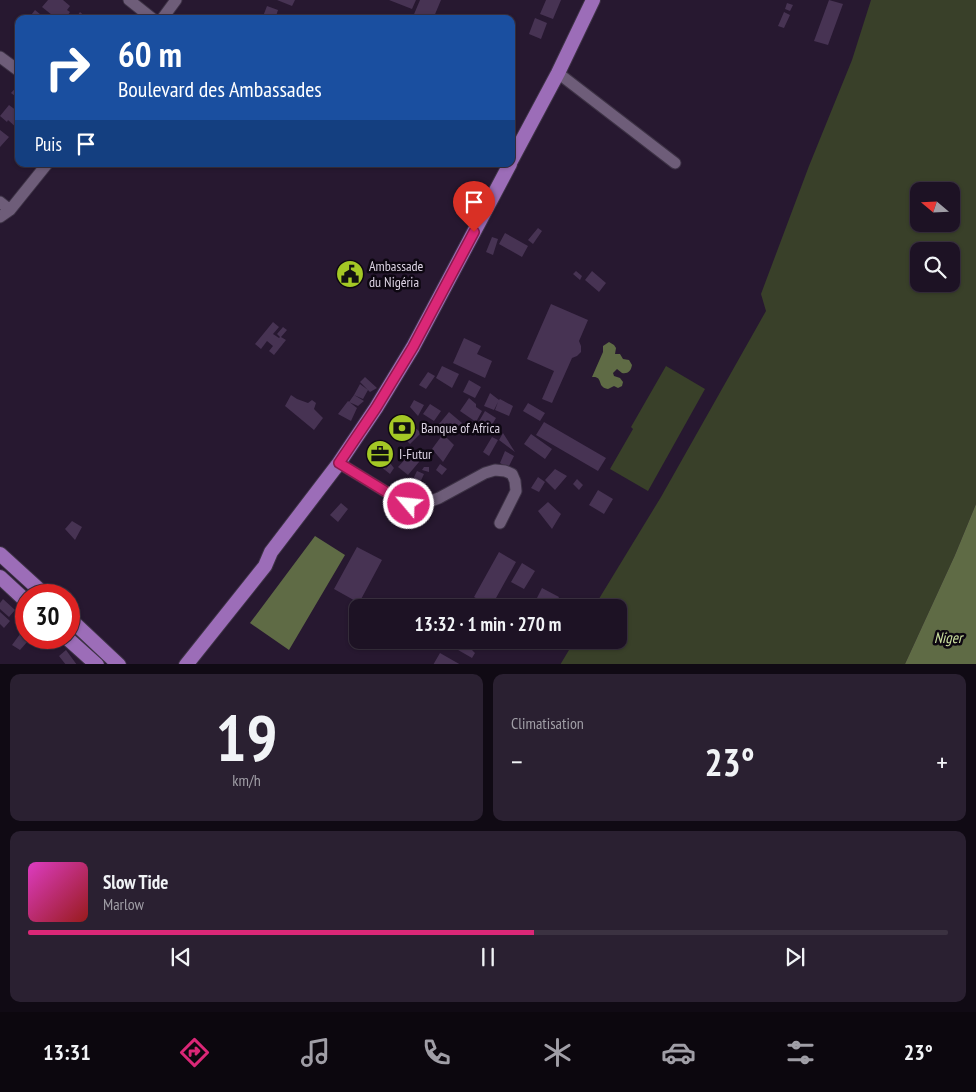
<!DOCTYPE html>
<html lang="fr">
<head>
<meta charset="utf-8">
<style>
	body { margin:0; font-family:"PT Sans Narrow",sans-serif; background:#2a2031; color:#f1f3f6; height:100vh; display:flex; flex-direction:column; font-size:19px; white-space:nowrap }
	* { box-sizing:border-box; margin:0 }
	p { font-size:16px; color:#a09ea6 }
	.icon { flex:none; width:28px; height:28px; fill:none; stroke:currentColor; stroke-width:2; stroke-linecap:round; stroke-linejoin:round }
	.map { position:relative; height:664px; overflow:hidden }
	.drawer { display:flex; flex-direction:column; gap:10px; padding:10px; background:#100a14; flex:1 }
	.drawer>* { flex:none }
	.top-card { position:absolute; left:15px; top:15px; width:500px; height:152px; border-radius:10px; box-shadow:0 1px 4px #0004,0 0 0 1px #3b3241; background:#1a4fa0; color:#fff; overflow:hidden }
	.needle { width:32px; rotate:289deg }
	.controls { position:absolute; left:910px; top:182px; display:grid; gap:10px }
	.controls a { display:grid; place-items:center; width:50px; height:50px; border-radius:10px; background:#1d1224; box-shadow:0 1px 4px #0004,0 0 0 1px #3b3241; font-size:25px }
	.speed { position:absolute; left:15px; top:584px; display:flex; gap:10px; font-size:25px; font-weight:700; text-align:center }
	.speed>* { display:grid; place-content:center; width:65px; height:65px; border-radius:50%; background:#1d1224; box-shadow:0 1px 4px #0004,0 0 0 1px #3b3241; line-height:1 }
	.speed .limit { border:8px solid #d22; background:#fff; color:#111 }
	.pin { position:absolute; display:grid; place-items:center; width:42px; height:42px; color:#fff; margin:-51px -21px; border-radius:50% 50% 50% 0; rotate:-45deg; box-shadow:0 0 5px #0007 }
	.pin .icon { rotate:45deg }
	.me { position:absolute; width:55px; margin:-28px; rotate:298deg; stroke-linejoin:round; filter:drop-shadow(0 0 4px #0008) }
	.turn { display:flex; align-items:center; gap:18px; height:105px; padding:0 20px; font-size:22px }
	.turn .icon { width:65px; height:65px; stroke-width:2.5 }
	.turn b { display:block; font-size:35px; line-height:42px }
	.then { display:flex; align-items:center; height:48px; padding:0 20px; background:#0003; gap:10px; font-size:19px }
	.big { font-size:38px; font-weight:600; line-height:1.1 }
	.drawer .widget { flex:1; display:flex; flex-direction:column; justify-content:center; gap:8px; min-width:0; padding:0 18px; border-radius:10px; background:#2a2031 }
	.drawer .dial { align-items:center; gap:0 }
	.dial b { font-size:65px; line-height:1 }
	.song { display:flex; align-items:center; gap:15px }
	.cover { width:60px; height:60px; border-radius:8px; background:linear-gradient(135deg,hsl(310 70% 55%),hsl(0 70% 35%)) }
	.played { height:5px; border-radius:2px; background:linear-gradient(90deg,#db2777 55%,#3b3241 55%) }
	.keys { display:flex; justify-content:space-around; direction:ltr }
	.heat { display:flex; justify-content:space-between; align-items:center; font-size:28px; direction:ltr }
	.drawer .tiles { flex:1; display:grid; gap:10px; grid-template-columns:1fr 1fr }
	.widget:last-child { grid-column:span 2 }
	.trip { position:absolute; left:349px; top:599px; width:278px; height:50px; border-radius:10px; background:#1d1224; box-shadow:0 1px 4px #0004,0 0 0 1px #3b3241; font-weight:600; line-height:50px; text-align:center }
	.tabs { display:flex; height:80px; justify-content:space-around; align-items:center; background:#0c070e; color:#a09ea6 }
	.tabs .icon { width:35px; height:35px }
	.tabs .current { color:#db2777 }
	.tabs b { font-size:22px; color:#f1f3f6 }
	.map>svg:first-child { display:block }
	.green { fill:#394029; fill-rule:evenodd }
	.water { fill:#5f6b45 }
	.building { fill:#473353 }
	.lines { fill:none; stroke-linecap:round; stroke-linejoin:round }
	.minor-casing { stroke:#3d3245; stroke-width:13 }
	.major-casing { stroke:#3d3245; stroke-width:16 }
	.minor { stroke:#6e5d79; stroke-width:11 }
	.major { stroke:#9c6db8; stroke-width:14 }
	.route-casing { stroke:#8e194d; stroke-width:12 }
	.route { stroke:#db2777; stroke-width:9 }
	.labels { text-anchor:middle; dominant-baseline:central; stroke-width:5; stroke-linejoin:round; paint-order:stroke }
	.poi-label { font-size:14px; fill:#dcd3e3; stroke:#0d0711; text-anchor:start }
	.water-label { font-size:15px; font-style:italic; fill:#cde2a0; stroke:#0d0711 }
</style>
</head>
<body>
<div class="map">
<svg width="976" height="665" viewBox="0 0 976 665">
	<rect width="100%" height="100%" fill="#271830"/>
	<!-- green -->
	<path class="green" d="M 871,0 L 976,0 L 976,504 L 955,555 L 905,664 L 560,665 L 575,640 L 618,640 L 618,608 L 594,607 L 661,497 L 766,311 L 761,294 L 809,166 L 852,60 ZM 919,191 L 951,191 L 951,224 L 919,224 ZM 919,251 L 951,251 L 951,284 L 919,284 Z
		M 666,366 L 705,389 L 648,491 L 610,469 L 633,429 L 631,427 Z"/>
	<!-- water -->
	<path class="water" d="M 609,342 L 614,345 L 616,348 L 615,354 L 620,354 L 623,359 L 629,360 L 632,365 C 631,371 628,374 622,373 L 617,369 L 613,373 L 614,376 L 620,378 L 623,382 L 622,386 L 618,388 L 614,386 L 608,389 C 596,387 604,376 592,377 L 603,352 L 603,346 Z
		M 976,504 L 976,664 L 905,664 L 955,555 Z
		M 315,536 L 345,555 L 289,650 L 250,623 Z"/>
	<!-- building -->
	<path class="building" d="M 48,0 L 63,0 L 70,6 L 67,10 L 70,12 L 65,19 L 57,19 L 42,7 Z
		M 277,0 L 295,0 L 292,6 Z
		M 389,0 L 416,0 L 412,9 Z
		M 420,0 L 441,0 L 433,19 L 412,19 Z
		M 546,0 L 561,0 L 553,19 L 540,14 Z
		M 829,0 L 843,4 L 828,45 L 814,41 Z
		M 787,3 L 793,5 L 790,11 L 785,9 Z
		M 267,6 L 278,10 L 275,19 L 262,19 Z
		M 35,10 L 46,19 L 28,19 Z
		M 80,12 L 88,19 L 75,19 Z
		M 784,12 L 790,15 L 784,28 L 778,26 Z
		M 535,18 L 547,23 L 541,39 L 529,34 Z
		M 19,84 L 19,92 L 15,96 L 11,93 Z
		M 511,94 L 516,95 L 511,106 Z
		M 9,105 L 17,111 L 19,109 L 19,130 L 8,120 L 7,122 L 0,116 Z
		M 0,130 L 9,137 L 0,147 Z
		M 538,228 L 542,231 L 533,244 L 528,240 Z
		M 505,233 L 528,246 L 522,257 L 499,244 Z
		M 492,237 L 498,239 L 493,255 L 486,252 Z
		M 576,271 L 582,276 L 580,280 L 573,274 Z
		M 592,271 L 606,283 L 599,292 L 585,280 Z
		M 551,304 L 588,320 L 579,341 L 581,346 L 581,352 L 577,356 L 572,358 L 552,403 L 542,399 L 554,371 L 527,359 Z
		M 273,322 L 279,327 L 273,334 L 279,338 L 280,337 L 277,334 L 283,327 L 287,330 L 281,337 L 286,340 L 274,355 L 269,351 L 273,346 L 267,341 L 261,349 L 255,344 Z
		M 464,338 L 481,346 L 477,354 L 492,361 L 485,378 L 453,363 Z
		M 442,366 L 459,374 L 452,388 L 436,378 Z
		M 428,372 L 435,376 L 426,389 L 419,385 Z
		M 365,377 L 377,388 L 370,392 L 360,382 Z
		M 469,380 L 481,387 L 475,398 L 463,392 Z
		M 360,384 L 368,390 L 363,399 L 354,395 Z
		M 490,393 L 499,400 L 500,399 L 513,406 L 509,416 L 495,410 L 498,402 L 494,410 L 484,406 Z
		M 291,395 L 297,399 L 308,403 L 312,400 L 316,403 L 314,409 L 323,418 L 314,430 L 285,406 Z
		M 354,395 L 364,401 L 358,406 L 349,402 Z
		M 469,398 L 476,404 L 476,407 L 482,411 L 476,422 L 460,411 Z
		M 414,400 L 424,405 L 418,416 L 410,407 Z
		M 348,401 L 357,408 L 351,421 L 338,414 Z
		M 528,403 L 545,413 L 540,421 L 523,411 Z
		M 430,404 L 441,411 L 434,421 L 423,414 Z
		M 485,411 L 496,418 L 489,430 L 478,423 Z
		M 449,412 L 462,423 L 452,435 L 439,424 Z
		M 406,419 L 421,433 L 410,444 L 395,429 Z
		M 544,422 L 606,458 L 598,471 L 536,435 Z
		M 503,433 L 515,452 L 499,440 Z
		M 443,434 L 454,445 L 443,462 L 432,449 Z
		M 531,434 L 552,449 L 545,459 L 524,444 Z
		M 492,437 L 498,440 L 489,456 L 483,452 Z
		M 378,442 L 386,449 L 378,459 L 370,453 Z
		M 505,451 L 514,456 L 508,468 L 500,463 Z
		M 410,454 L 419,462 L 408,475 L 398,467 Z
		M 385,458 L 391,458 L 385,470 L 379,465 Z
		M 390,463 L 394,468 L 390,474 L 385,470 Z
		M 440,464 L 447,469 L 442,475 L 436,470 Z
		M 424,467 L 429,467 L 429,472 L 422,470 Z
		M 555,469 L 567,476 L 555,490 L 545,480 Z
		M 417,471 L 424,474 L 419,485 L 412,481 Z
		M 538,477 L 545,482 L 539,492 L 531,488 Z
		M 577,479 L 583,485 L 579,490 L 573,484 Z
		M 598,490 L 613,499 L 604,514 L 589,505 Z
		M 548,502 L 561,514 L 552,529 L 538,511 Z
		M 341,503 L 348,509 L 338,522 L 330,515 Z
		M 72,521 L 82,527 L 75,540 L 65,529 Z
		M 357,547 L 382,560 L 359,603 L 334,589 Z
		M 499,552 L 516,562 L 491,607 L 474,597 Z
		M 522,563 L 535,571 L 524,589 L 511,582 Z
		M 542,588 L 559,597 L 554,608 L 532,608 Z
		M 3,599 L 15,610 L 9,617 L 0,609 L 0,603 Z
		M 0,612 L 10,621 L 4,628 L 0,624 Z
		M 25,620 L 26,621 L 26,638 L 37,638 L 32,644 L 28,641 L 20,650 L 12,645 L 23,630 L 19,627 Z
		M 43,638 L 50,638 L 55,640 L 50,649 L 40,643 Z
		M 448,640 L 477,640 L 472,650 L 475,653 L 472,658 L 446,643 Z
		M 66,650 L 77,665 L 66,665 L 59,656 Z
		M 440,653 L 461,665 L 433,665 Z"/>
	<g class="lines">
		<!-- minor casing -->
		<g class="minor-casing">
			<path id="minor" d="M 129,0 L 153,19
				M 162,19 L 176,0
				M 0,57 L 19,71
				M 558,73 L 675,163
				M 0,202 L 10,210
				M 0,217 L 10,210 L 47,164
				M 339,463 L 401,501 L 409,504 L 417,505 L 423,504 L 439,498 L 485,473 L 495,470 L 505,471 L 512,474 L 515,481 L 516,491 L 500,523"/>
		</g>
		<!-- major casing -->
		<g class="major-casing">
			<path id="major" d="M 511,161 L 558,73 L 593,0
				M 0,554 L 45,595
				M 0,577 L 26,601
				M 69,618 L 119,665
				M 67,638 L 97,665
				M 186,665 L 265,566 L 271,552 L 339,463 L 376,408 L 413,347 L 510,164"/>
		</g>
		<!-- minor -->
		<use href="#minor" class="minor"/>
		<!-- major -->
		<use href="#major" class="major"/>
	</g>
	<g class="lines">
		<!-- route casing -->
		<g class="route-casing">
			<path id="route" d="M 409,504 L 401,501 L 339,463 L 376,408 L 413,347 L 474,232"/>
		</g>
		<!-- route -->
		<use href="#route" class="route"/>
	</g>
	<!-- icons -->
	<defs>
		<g id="civic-disc" transform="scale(1.4375)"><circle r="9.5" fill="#a4c825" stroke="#0d0711"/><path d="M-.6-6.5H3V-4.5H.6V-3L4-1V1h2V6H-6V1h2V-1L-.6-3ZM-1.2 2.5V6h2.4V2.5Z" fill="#111"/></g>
		<g id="bank-disc" transform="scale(1.4375)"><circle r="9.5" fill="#a4c825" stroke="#0d0711"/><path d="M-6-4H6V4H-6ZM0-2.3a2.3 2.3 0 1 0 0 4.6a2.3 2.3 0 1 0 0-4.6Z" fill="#111"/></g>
		<g id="office-disc" transform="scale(1.4375)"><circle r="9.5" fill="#a4c825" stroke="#0d0711"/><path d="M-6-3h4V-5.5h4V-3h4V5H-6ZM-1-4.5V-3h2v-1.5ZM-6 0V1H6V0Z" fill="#111"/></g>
	</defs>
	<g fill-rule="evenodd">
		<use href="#civic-disc" x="350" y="274"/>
		<use href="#bank-disc" x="402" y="428"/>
		<use href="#office-disc" x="380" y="454"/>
	</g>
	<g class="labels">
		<!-- poi labels -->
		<g class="poi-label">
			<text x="369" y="266">Ambassade<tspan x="369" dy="16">du Nigéria</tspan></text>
			<text x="421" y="428">Banque of Africa</text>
			<text x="399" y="454">I-Futur</text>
		</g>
		<!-- water labels -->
		<g class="water-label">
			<text x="948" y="637">Niger</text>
		</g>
	</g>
</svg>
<div class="controls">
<a><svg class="needle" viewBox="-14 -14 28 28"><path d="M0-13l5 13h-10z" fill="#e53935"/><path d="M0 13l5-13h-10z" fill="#a09ea6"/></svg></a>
<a><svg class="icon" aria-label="search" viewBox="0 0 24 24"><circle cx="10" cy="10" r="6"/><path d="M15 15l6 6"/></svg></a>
</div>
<div class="speed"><div class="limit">30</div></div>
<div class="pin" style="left:474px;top:232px;background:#d93025"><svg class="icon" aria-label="arrive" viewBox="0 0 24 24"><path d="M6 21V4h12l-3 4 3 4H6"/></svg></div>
<svg class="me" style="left:409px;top:504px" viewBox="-20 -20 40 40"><circle r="17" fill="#db2777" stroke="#fff" stroke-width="3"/><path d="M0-11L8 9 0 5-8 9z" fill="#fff"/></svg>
<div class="trip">13:32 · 1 min · 270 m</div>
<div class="top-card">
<div class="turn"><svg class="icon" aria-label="right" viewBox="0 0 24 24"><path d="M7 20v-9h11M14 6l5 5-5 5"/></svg><div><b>60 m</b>Boulevard des Ambassades</div></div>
<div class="then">Puis<svg class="icon" aria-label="arrive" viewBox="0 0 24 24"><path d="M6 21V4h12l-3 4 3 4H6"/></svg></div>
</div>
</div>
<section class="drawer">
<div class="tiles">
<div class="widget dial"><b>19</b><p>km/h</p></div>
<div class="widget"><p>Climatisation</p>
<div class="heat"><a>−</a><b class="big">23°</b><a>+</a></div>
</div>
<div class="widget">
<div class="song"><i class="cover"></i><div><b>Slow Tide</b><p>Marlow</p></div></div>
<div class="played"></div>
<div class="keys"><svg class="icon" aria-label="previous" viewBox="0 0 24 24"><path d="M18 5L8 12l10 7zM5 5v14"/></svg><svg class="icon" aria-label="pause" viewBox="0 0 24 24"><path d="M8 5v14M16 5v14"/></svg><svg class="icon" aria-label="next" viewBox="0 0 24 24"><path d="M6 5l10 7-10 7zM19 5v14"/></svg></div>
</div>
</div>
</section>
<nav class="tabs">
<b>13:31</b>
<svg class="icon current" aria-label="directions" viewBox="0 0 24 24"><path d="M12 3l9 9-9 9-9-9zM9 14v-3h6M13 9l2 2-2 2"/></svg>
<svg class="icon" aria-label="music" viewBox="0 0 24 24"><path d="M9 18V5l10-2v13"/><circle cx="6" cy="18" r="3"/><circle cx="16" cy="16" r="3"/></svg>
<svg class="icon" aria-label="phone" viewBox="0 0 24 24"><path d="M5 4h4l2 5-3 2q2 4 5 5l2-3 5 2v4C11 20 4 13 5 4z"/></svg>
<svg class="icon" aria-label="climate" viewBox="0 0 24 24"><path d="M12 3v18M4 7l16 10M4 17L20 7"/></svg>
<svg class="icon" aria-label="car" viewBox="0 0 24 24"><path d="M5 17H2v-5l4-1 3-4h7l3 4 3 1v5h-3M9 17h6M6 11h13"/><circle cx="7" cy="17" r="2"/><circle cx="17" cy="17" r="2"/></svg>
<svg class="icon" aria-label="filters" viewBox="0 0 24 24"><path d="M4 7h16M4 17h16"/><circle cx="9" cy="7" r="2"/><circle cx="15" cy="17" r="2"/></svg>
<b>23°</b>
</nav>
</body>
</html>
